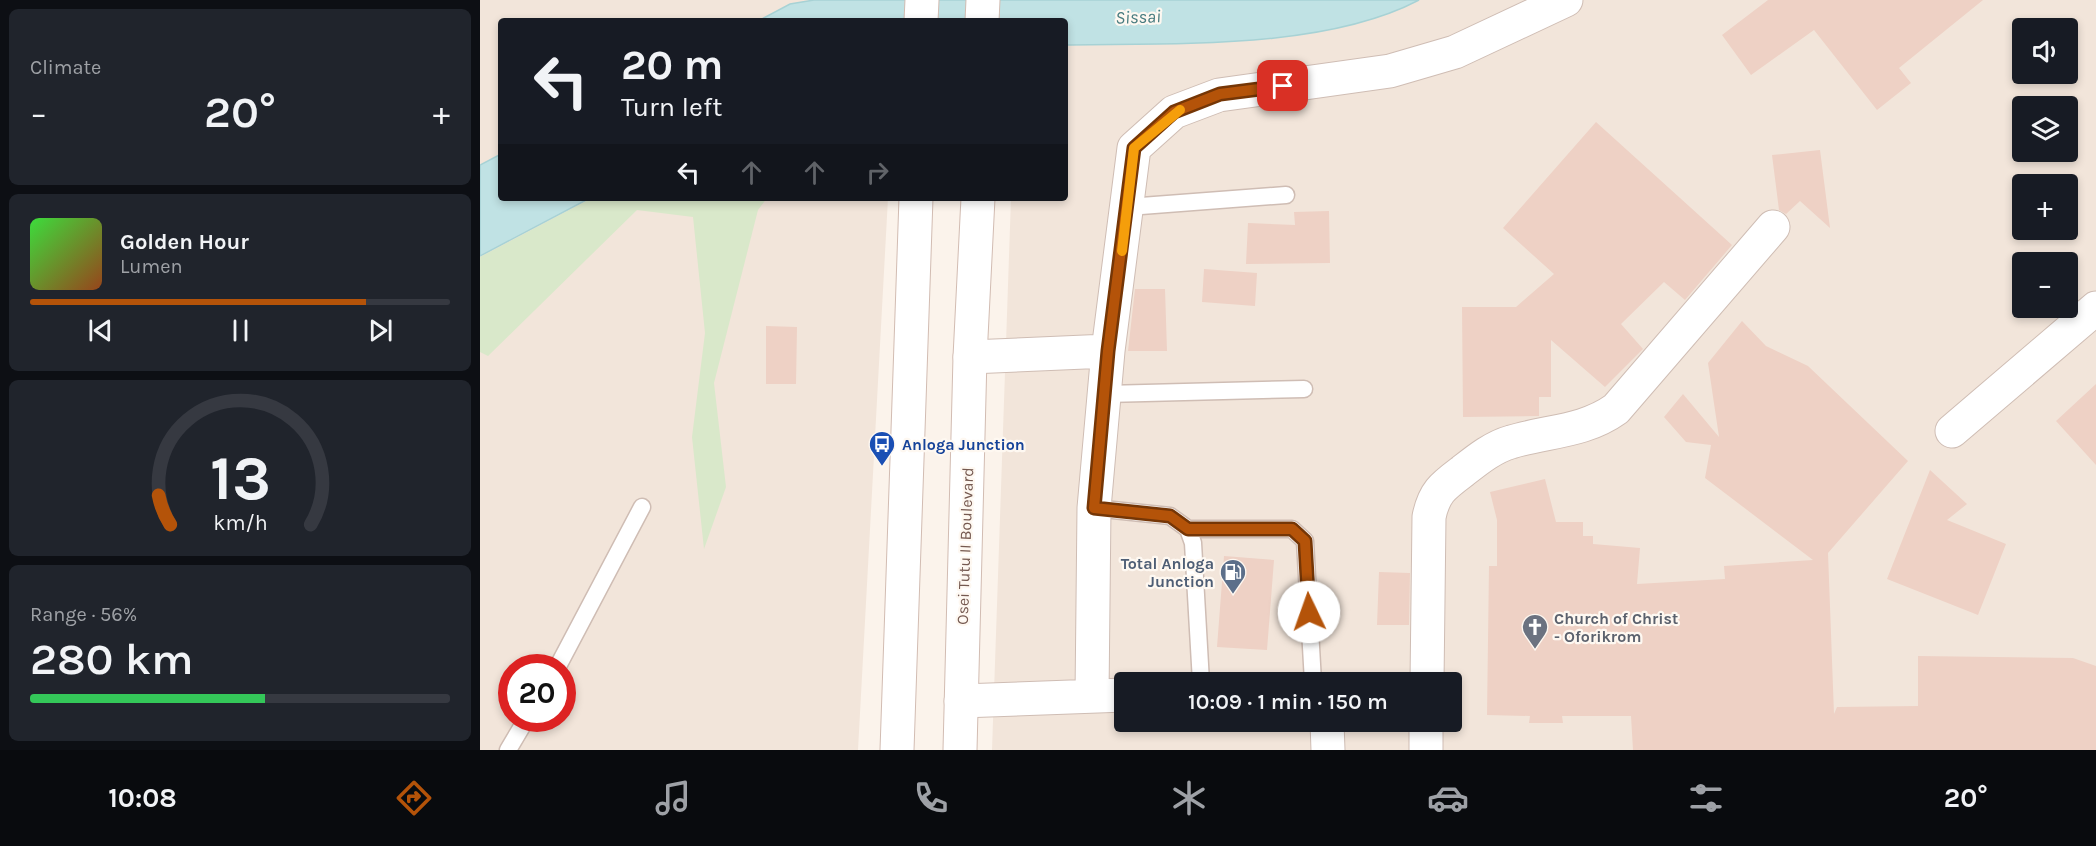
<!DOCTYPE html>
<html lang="en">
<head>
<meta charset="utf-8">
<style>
	body { margin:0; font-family:Karla,sans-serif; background:#20242c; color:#f1f3f6; height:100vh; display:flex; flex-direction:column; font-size:22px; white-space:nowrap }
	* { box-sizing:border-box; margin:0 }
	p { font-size:20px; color:#9ea1a6 }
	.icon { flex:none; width:33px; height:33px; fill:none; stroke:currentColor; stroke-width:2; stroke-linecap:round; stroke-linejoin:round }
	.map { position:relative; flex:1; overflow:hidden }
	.panel { display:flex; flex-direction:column; gap:9px; padding:9px; background:#0d0f14; width:480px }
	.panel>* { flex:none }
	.hud { position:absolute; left:18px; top:18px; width:570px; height:183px; border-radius:6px; box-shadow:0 3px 9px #0003; background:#171b24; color:#f1f3f6; overflow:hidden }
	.fabs { position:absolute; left:1532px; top:18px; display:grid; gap:12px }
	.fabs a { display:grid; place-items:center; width:66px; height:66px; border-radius:6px; background:#171b24; box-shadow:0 3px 9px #0003; font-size:30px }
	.speed { position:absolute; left:18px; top:654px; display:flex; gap:12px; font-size:30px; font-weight:700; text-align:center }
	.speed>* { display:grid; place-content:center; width:78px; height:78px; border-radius:50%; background:#171b24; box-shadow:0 3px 9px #0003; line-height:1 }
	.speed .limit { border:9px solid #d22; background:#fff; color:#111 }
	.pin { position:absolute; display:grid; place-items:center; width:51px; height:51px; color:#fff; margin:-26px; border-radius:12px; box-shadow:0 3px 9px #0006 }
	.me { position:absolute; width:66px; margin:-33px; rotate:357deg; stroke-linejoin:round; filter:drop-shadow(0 0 4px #0008) }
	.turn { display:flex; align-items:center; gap:21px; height:126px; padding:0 24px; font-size:27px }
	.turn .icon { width:78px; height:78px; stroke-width:2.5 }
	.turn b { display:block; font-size:42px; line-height:51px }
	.lanes { display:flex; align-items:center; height:57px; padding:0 24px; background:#0003; justify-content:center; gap:30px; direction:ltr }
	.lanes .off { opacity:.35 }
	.big { font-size:45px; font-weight:600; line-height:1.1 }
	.panel .widget { flex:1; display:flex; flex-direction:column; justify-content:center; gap:9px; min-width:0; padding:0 21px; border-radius:9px; background:#20242c }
	.panel .dial { align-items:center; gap:0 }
	.dial svg { height:156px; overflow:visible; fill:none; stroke:#363941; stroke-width:7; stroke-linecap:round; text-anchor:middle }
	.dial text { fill:#f1f3f6; stroke:none }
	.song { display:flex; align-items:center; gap:18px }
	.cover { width:72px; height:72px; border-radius:9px; background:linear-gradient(135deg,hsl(120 70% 55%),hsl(20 70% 35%)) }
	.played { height:6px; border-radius:3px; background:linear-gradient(90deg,#b45309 80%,#363941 80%) }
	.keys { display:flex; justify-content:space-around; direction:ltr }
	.heat { display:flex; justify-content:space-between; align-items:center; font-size:33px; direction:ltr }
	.charge { height:9px; border-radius:4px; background:linear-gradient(90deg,#34c759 56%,#363941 0) }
	.trip { position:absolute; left:634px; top:672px; width:348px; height:60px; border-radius:6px; background:#171b24; box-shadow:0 3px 9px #0003; font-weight:600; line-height:60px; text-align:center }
	.tabs { display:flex; height:96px; justify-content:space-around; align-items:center; background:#090b0e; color:#9ea1a6 }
	.tabs .icon { width:42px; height:42px }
	.tabs .selected { color:#b45309 }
	.tabs b { font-size:27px; color:#f1f3f6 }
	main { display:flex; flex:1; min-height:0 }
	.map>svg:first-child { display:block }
	.residential { fill:#f2e5da; fill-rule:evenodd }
	.green { fill:#d9e8ca }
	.water { fill:#c0e2e4; stroke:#a7d2d5; stroke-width:1.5 }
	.building { fill:#eed1c5 }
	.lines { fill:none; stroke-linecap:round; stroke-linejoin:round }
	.service-casing { stroke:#cfbdb4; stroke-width:19 }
	.minor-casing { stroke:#cfbdb4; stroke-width:35 }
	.secondary-casing { stroke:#d2bcb2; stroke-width:35 }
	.service { stroke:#fff; stroke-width:16 }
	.minor { stroke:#fff; stroke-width:33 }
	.secondary { stroke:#fff; stroke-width:33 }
	.route-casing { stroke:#753606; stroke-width:15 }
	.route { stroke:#b45309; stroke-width:10 }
	.slow { stroke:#f59e0b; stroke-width:10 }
	.labels { text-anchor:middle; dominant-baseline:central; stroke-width:4.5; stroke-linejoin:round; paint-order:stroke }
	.transit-label { font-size:16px; font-weight:bold; fill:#164399; stroke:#fef8f1; text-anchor:start }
	.street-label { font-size:16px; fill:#755950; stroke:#fef8f1 }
	.service-label { font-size:16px; font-weight:bold; fill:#4e5e75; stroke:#fef8f1; text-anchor:end }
	.worship-label { font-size:16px; font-weight:bold; fill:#5b616d; stroke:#fef8f1; text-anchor:start }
	.water-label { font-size:18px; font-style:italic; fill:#477b7f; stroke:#fef8f1 }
</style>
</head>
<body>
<main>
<section class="panel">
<div class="widget"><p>Climate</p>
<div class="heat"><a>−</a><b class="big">20°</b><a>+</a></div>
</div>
<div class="widget">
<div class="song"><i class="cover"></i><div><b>Golden Hour</b><p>Lumen</p></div></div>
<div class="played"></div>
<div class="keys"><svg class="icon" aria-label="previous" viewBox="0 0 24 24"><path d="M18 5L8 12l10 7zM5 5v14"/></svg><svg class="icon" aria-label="pause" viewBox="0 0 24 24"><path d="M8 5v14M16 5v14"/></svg><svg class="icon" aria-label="next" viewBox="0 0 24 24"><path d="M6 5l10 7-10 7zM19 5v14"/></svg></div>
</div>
<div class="widget dial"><svg viewBox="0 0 100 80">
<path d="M14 69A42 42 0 1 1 86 69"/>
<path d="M14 69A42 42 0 0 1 8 54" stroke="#b45309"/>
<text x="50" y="56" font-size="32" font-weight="700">13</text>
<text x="50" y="72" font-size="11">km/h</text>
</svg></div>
<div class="widget"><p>Range · 56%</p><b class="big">280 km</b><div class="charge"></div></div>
</section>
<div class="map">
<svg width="1616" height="750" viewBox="0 0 1616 750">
	<rect width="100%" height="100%" fill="#fbf3eb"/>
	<!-- residential -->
	<path class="residential" d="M 0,0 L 416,0 L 415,21 L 21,21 L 21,198 L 408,198 L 378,750 L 0,750 ZM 32,668 L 82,668 L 82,718 L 32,718 Z
		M 537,0 L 1616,0 L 1616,750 L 512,750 L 531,198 L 585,198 L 585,21 ZM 1542,28 L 1587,28 L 1587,74 L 1542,74 ZM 1542,106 L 1587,106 L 1587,152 L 1542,152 ZM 1542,184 L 1587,184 L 1587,230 L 1542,230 ZM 1542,262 L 1587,262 L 1587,308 L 1542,308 ZM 645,682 L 972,682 L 972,722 L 645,722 Z"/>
	<!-- green -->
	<path class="green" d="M 112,198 L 287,198 L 278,210 L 234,383 L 246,487 L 224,549 L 212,437 L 225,333 L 213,217 L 157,210 L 8,356 L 0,352 L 0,257 Z"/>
	<!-- water -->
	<path class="water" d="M 334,0 L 939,0 C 844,50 692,43 585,45 L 585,21 L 278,21 L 310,4 Z
		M 21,154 L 21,198 L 110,198 L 0,256 L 0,165 Z"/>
	<!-- building -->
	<path class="building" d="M 1288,0 L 1503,0 L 1419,68 L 1431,83 L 1397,110 L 1334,30 L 1271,75 L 1242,35 Z
		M 1116,122 L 1252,245 L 1205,300 L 1184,282 L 1141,324 L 1163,349 L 1125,387 L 1071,340 L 1071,397 L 1059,397 L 1059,416 L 983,417 L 982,307 L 1036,307 L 1074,274 L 1023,228 Z
		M 1340,150 L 1350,228 L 1320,201 L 1306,214 L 1299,210 L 1292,155 Z
		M 849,211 L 850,263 L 766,264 L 768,223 L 815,225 L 814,212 Z
		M 724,269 L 777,273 L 775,306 L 722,302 Z
		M 655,289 L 685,289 L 687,351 L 648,351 Z
		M 1262,321 L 1286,346 L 1328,366 L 1428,461 L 1348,553 L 1354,714 L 1357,707 L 1438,706 L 1438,656 L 1593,658 L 1616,666 L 1616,750 L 1153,750 L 1151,716 L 1082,716 L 1083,723 L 1049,723 L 1050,716 L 1007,715 L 1009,566 L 1017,566 L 1017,520 L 1010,492 L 1065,479 L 1076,522 L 1103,522 L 1103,536 L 1113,536 L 1113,544 L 1160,548 L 1157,584 L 1245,579 L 1244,566 L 1333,560 L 1225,478 L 1231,445 L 1206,442 L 1184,417 L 1203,394 L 1239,437 L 1228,363 Z
		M 286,326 L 317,327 L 316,384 L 286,384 Z
		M 1616,384 L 1616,465 L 1576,421 Z
		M 1450,470 L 1487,504 L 1467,520 L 1526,544 L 1498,615 L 1407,579 Z
		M 744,556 L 794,560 L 787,650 L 737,647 Z
		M 899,572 L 930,573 L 929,625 L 897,625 Z"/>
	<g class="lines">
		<!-- service casing -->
		<g class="service-casing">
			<path id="service" d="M 648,207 L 806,195
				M 626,394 L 824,389
				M 614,508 L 690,516 L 708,529 L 713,543 L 721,682
				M 708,529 L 812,529 L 825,541 L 833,682
				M 77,668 L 162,507
				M 28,750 L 47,718"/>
		</g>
		<!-- minor casing -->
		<g class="minor-casing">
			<path id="minor" d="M 490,357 L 628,351
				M 1472,431 L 1616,308
				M 947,682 L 949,517 C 954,492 963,486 983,471 C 997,460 1013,447 1031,442 C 1067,431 1104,432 1136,409 L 1293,227
				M 612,696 L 614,508 L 628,351 L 654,148 L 694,112 L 739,95 L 910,71 L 975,52 L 1086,0
				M 481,701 L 645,695
				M 847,722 L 848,750
				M 946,750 L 946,722"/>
		</g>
		<!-- secondary casing -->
		<g class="secondary-casing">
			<path id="secondary" d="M 441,21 L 442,0
				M 502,21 L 503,0
				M 417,750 L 436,198
				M 480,750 L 490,357 L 498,198"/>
		</g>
		<!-- service -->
		<use href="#service" class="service"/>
		<!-- minor -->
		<use href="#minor" class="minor"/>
		<!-- secondary -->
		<use href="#secondary" class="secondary"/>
	</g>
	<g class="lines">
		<!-- route casing -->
		<g class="route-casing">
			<path id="route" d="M 803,86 L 740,94 L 694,112 L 654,148 L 628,351 L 614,508 L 690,516 L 708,529 L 812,529 L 825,541 L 829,612"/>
		</g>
		<!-- route -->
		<use href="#route" class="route"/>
		<!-- slow -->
		<path class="slow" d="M 642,251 L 654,148 L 700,110"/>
	</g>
	<!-- icons -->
	<defs>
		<g id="bus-pin" transform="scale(1.35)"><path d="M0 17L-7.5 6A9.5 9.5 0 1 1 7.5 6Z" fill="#1a4fb4" stroke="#fef8f1"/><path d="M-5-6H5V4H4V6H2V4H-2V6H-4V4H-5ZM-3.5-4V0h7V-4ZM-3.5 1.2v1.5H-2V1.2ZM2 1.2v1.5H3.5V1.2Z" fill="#fff"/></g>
		<g id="fuel-pin" transform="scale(1.35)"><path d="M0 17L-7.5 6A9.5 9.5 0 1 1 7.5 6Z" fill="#5c6f8a" stroke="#fef8f1"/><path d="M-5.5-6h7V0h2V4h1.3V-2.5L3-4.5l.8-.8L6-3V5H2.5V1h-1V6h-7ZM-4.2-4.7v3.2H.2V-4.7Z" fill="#fff"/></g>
		<g id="church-pin" transform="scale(1.35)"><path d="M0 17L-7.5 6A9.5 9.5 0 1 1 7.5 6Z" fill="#6b7280" stroke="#fef8f1"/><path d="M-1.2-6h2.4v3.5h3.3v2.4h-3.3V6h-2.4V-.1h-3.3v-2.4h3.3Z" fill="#fff"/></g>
	</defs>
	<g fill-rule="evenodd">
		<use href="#bus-pin" x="402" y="444"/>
		<use href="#fuel-pin" x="753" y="572"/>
		<use href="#church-pin" x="1055" y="627"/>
	</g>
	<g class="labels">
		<!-- transit labels -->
		<g class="transit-label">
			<text x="422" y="444">Anloga Junction</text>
		</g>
		<!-- street labels -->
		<g class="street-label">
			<text transform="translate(485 546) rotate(-88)">Osei Tutu II Boulevard</text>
		</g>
		<!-- service labels -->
		<g class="service-label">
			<text x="734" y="563">Total Anloga<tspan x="734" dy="18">Junction</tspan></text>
		</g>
		<!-- worship labels -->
		<g class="worship-label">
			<text x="1074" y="618">Church of Christ<tspan x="1074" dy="18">- Oforikrom</tspan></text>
		</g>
		<!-- water labels -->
		<g class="water-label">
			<text transform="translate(658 17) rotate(-2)">Sissai</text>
		</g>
	</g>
</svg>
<div class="fabs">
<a><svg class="icon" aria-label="sound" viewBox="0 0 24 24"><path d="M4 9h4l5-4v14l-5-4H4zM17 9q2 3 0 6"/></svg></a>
<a><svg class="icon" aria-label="layers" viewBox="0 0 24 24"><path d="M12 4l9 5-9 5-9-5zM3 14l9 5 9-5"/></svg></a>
<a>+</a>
<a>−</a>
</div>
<div class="speed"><div class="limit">20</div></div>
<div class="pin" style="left:803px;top:86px;background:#d93025"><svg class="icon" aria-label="arrive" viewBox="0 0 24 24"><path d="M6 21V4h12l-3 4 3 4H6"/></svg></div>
<svg class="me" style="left:829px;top:612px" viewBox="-20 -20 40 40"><circle r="19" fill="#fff"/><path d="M0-13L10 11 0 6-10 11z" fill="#b45309"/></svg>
<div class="trip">10:09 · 1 min · 150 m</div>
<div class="hud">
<div class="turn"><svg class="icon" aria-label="left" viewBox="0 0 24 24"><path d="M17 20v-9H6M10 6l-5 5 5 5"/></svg><div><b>20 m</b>Turn left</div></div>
<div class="lanes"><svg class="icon" aria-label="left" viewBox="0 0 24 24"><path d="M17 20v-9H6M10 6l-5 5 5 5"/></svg><svg class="icon off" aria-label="ahead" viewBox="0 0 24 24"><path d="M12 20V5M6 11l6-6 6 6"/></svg><svg class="icon off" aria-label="ahead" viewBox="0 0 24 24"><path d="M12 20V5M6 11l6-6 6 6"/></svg><svg class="icon off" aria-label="right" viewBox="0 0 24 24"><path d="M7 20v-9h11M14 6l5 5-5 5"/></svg></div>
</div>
</div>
</main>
<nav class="tabs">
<b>10:08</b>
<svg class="icon selected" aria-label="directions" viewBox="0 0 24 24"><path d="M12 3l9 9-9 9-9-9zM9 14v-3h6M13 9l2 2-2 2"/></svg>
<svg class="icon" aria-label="music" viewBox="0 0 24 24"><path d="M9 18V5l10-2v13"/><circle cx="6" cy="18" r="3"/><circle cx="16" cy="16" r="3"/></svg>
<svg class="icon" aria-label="phone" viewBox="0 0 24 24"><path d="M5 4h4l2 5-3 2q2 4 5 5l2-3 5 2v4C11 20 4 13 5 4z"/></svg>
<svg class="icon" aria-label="climate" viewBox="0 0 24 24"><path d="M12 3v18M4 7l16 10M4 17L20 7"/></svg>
<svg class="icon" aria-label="car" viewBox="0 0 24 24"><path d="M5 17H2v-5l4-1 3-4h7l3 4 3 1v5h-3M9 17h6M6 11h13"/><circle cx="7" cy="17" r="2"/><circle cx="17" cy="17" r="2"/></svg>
<svg class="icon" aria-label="filters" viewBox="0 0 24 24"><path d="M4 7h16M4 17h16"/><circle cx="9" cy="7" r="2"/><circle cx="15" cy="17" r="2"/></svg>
<b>20°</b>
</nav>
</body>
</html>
